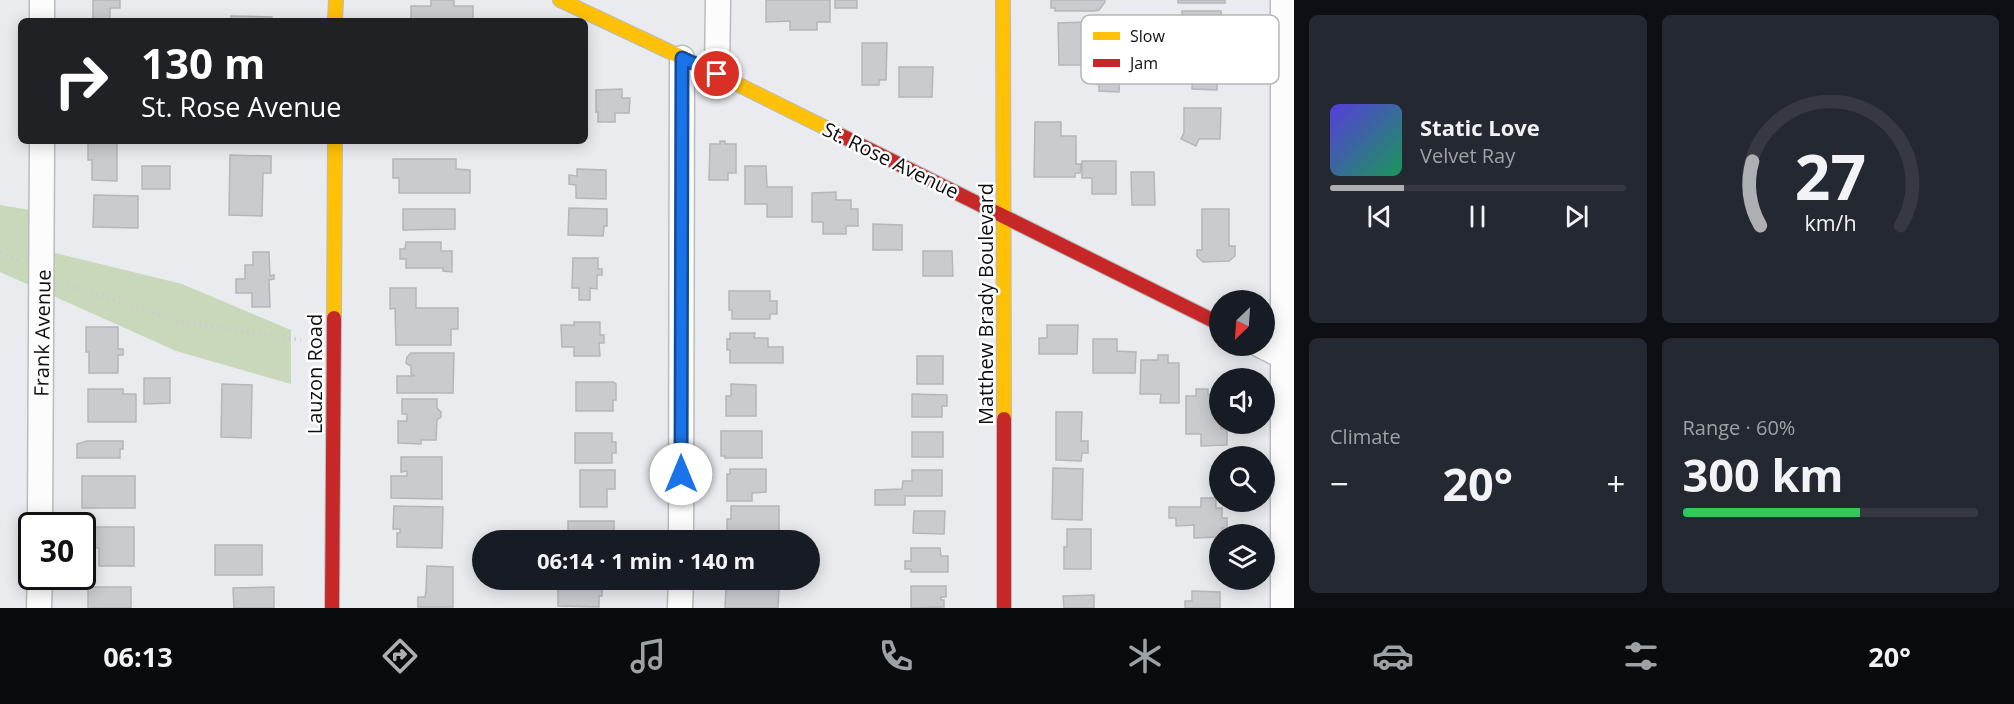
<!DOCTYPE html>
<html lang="en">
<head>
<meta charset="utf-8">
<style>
	body { margin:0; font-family:"Open Sans",sans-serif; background:#242831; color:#f1f3f6; height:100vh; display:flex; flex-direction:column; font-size:22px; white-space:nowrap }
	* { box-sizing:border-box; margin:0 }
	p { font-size:20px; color:#9ea1a6 }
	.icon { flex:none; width:33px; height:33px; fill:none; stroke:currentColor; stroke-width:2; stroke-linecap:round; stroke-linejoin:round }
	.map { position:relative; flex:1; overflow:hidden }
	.sheet { display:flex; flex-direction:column; gap:15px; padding:15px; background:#0d0f14; width:720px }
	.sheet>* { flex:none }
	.guide { position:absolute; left:18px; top:18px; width:570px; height:126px; border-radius:9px; box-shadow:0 3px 15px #0003; background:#202124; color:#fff; overflow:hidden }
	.needle { width:39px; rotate:205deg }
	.tools { position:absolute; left:1209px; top:290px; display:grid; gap:12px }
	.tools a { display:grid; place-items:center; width:66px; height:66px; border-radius:50%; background:#171b24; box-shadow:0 3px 15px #0003; font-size:30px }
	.speed { position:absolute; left:18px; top:512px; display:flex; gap:12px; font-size:30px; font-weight:700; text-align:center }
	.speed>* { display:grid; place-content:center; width:78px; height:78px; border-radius:50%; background:#171b24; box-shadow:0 3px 15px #0003; line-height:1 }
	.speed .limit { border:3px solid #111; border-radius:9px; background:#fff; color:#111 }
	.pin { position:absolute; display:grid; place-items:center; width:51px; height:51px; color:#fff; margin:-26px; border:3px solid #fff; border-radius:50%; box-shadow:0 2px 6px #0007 }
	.me { position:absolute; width:66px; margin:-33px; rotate:0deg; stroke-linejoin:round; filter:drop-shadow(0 0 4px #0008) }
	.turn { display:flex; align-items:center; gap:21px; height:126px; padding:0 24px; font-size:27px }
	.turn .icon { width:78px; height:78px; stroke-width:2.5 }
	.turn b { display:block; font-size:42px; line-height:51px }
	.big { font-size:45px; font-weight:700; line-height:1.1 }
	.sheet .widget { flex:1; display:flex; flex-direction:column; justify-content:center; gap:9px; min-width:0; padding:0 21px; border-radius:9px; background:#242831 }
	.sheet .dial { align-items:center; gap:0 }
	.dial svg { height:156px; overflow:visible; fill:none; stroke:#363941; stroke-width:7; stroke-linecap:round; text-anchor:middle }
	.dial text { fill:#f1f3f6; stroke:none }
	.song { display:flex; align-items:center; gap:18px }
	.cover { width:72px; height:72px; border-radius:9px; background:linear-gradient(135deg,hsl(250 70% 55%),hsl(150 70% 35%)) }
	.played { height:6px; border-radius:3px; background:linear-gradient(90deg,#aeafb2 25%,#363941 25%) }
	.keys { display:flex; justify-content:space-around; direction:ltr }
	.heat { display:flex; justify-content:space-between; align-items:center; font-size:33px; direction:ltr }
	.charge { height:9px; border-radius:4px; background:linear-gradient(90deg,#34c759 60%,#363941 0) }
	.sheet .tiles { flex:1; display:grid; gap:15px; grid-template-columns:repeat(2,1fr) }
	.trip { position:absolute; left:472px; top:530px; width:348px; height:60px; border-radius:30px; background:#171b24; box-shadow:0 3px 15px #0003; font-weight:700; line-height:60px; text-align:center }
	.menu { display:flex; height:96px; justify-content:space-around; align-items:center; background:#090b0e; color:#9ea1a6 }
	.menu .icon { width:42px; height:42px }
	.menu .current { color:#aeafb2 }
	.menu b { font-size:27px; color:#f1f3f6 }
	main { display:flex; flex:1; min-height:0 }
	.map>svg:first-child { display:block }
	.green { fill:#c9d8ba }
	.building { fill:#cacbce; stroke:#b4b6b8; stroke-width:1.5 }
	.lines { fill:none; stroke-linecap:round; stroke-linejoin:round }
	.street-casing { stroke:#babbbe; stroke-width:27 }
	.slow-casing { stroke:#babbbe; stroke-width:16 }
	.jam-casing { stroke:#babbbe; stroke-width:16 }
	.path { stroke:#ccccce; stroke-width:4; stroke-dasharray:1.5 4.5; stroke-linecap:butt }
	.street { stroke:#fcfcfc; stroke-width:24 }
	.slow { stroke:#ffc107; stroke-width:14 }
	.jam { stroke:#c62828; stroke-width:14 }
	.route-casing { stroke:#114b97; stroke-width:15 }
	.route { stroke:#1a73e8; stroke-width:10 }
	.labels { text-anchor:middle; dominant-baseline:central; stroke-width:5; stroke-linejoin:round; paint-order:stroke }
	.street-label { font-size:20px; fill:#0e0e10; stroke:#fff }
	.key { fill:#fff; stroke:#b7b7b7; stroke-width:1.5 }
	.key-label { font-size:16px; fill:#0e0e10 }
</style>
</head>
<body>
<main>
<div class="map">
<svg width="1294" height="608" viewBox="0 0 1294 608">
	<rect width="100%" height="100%" fill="#e9ebee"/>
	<!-- green -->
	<path class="green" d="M 0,205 L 42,212 L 43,250 L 182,284 L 291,330 L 291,384 L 176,351 L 0,272 Z"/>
	<!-- building -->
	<path class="building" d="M 93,0 L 120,0 L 120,8 L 110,8 L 110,21 L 93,21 Z
		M 431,0 L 454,0 L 454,6 L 473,6 L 473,21 L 411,21 L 411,6 L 431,6 Z
		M 766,0 L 830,0 L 830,22 L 817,22 L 817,30 L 790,30 L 790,21 L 766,22 Z
		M 835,0 L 857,0 L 857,8 L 835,8 Z
		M 1051,0 L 1105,0 L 1105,2 L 1099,10 L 1094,11 L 1055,11 L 1055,8 L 1051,8 Z
		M 1178,0 L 1225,0 L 1225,3 L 1178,3 Z
		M 1182,11 L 1221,11 L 1221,32 L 1182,32 Z
		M 231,16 L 272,17 L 272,21 L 231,21 Z
		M 1086,22 L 1087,65 L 1059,65 L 1058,23 Z
		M 862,43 L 887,43 L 886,80 L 879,80 L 879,85 L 862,85 Z
		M 1097,52 L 1119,52 L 1118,62 L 1114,61 L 1114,63 L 1120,63 L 1119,92 L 1099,91 L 1099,85 L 1096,84 Z
		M 1177,63 L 1218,64 L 1217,90 L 1192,89 L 1192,83 L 1177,82 Z
		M 899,67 L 933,67 L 932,97 L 899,97 Z
		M 622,89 L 622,98 L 630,98 L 629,113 L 615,113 L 615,122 L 598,122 L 598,112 L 596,112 L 596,90 Z
		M 1184,108 L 1221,108 L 1220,139 L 1199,139 L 1196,146 L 1181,139 L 1184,133 Z
		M 1035,122 L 1061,122 L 1061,136 L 1076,136 L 1076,164 L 1081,164 L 1080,173 L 1075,173 L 1075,177 L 1034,177 Z
		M 88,141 L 117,141 L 117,181 L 92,180 L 92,160 L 88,160 Z
		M 720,141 L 725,141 L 725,144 L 736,144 L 736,173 L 728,173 L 728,180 L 709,180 L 710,144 L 720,144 Z
		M 230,155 L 271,156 L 271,173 L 263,173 L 262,216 L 229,215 Z
		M 393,159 L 456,159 L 456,169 L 470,170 L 470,193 L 399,193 L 399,178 L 393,178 Z
		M 1082,161 L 1116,161 L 1116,194 L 1092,194 L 1092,178 L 1082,178 Z
		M 142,166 L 170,166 L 170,189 L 142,189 Z
		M 745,166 L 766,166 L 767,187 L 792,187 L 792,217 L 767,217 L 767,204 L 745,204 Z
		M 577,169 L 606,170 L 606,199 L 576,198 L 576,185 L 569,184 L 569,175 L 577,176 Z
		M 1131,172 L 1154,172 L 1155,205 L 1132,205 Z
		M 836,192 L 836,200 L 851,200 L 851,209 L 858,209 L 858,226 L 846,226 L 846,234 L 823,234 L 823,222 L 812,222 L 812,193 Z
		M 94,195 L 138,196 L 138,228 L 93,227 Z
		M 569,208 L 607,209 L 607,226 L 604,226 L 603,236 L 568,235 Z
		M 403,209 L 455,209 L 455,229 L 403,230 Z
		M 1202,209 L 1229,209 L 1229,246 L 1235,246 L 1235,256 L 1229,261 L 1203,262 L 1197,256 L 1197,250 L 1202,250 Z
		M 873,224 L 902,225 L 902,250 L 873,250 Z
		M 406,242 L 441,242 L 441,251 L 452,251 L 452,272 L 443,271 L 443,268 L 406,268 L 406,259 L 400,259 L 400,249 L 405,249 Z
		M 923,251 L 952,251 L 953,276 L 923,276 Z
		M 253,252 L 269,252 L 270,276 L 274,275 L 274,279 L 269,280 L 270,307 L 252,307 L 252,293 L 236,293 L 236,279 L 245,279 L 245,265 L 253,265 Z
		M 573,258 L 598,258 L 598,269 L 602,269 L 602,275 L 597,275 L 597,289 L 590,288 L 590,300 L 579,300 L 579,288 L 572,288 Z
		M 390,288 L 416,288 L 416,308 L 458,308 L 458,329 L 451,329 L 451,345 L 396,345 L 395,308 L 390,309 Z
		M 729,291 L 770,291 L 770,301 L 777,301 L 777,314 L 770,314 L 770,319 L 732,319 L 732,310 L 729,310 Z
		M 574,322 L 600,322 L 600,335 L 604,335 L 604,343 L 599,343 L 600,356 L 574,356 L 574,347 L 562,347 L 561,325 L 574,325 Z
		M 1047,325 L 1078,325 L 1077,354 L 1039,354 L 1039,338 L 1047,338 Z
		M 86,327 L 118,327 L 118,349 L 123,349 L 123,355 L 118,355 L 118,373 L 89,373 L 89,352 L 86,352 Z
		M 730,333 L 755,333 L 754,338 L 768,338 L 768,347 L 783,347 L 783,363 L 730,363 L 730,350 L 727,350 L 727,339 L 730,339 Z
		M 1093,339 L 1117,339 L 1117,351 L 1136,352 L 1135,373 L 1093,373 Z
		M 411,353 L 454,353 L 453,393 L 397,393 L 397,376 L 415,376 L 411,374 L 411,366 L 406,363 L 407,357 Z
		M 1158,355 L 1168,355 L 1168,363 L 1179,363 L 1179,403 L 1160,403 L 1161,394 L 1140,394 L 1141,360 L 1158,360 Z
		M 917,356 L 943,356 L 943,384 L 917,384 Z
		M 144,378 L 170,378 L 170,403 L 144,404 Z
		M 576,382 L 613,382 L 616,384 L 616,400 L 613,400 L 613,411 L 576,411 Z
		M 222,384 L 252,385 L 251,438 L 221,437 Z
		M 731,384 L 756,385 L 756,416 L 726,416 L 726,396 L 731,396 Z
		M 88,389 L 123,389 L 123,394 L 136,394 L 136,422 L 88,422 Z
		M 1196,389 L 1208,389 L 1208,395 L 1220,394 L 1220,423 L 1221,423 L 1221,429 L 1227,429 L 1227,445 L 1201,446 L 1201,434 L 1186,434 L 1186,396 L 1196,396 Z
		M 912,394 L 947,395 L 947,406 L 942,406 L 942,417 L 912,417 Z
		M 402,399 L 437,399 L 437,408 L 441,412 L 441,417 L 437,420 L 436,440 L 421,440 L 421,444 L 398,443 L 398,421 L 407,421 L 407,414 L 402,414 Z
		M 1056,412 L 1082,412 L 1081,441 L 1088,441 L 1088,453 L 1082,453 L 1081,461 L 1056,460 Z
		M 721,431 L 762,431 L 762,458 L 725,458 L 725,456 L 721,456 Z
		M 912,432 L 943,432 L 943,457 L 912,457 Z
		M 575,433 L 612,433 L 612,442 L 616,442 L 616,453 L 612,453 L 612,463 L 575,463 Z
		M 87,441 L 123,441 L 123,449 L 120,449 L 120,458 L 77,458 L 77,444 Z
		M 401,457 L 442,457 L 442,499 L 391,498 L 391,476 L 407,476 L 407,471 L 401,472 Z
		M 1053,468 L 1083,469 L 1082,520 L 1052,519 Z
		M 730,469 L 766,469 L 766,492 L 752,493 L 752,501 L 727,501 L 727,474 L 730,474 Z
		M 580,470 L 615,470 L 615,489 L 607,489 L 607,507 L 580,507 Z
		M 912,470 L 942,470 L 942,496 L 905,496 L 905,505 L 875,505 L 875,490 L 902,489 L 903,481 L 912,481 Z
		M 82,476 L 135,476 L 135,508 L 82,508 Z
		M 1201,498 L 1216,498 L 1216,508 L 1222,508 L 1222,518 L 1227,518 L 1227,528 L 1222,528 L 1222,534 L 1220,534 L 1220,537 L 1194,538 L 1194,525 L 1176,526 L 1176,518 L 1169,518 L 1169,507 L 1201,507 Z
		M 394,506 L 443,507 L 442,548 L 397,547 L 397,533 L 400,533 L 400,529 L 393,529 Z
		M 731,506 L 779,506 L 779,532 L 758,532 L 758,537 L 727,537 L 727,519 L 731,519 Z
		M 914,511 L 945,511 L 944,534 L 913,533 Z
		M 568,521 L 614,521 L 614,534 L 609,534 L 609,540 L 568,540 Z
		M 88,527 L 134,527 L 134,566 L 99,566 L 99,548 L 88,548 Z
		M 1067,529 L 1091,529 L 1091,569 L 1064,569 L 1064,547 L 1067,547 Z
		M 215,545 L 262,545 L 262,575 L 215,575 Z
		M 911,548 L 940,548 L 941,556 L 948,556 L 948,572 L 911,572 L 911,569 L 905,569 L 905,561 L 911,561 Z
		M 427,566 L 453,567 L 453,607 L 418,607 L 418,597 L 425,597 L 426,590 Z
		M 511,579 L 538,579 L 538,581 L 511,581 Z
		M 558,579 L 599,579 L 599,586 L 602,586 L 602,596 L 599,596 L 599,607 L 558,606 Z
		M 911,586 L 946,586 L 946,597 L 941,597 L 941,600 L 944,600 L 944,607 L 911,608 Z
		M 88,587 L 131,587 L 131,608 L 88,608 Z
		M 274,587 L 274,608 L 234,608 L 233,588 Z
		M 726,589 L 779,589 L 778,608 L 725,608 Z
		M 1192,591 L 1220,592 L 1220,608 L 1185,608 L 1185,601 L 1192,601 Z
		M 1094,595 L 1094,608 L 1064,608 L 1063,596 Z"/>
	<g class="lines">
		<!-- street casing -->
		<g class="street-casing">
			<path id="street" d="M 42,21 L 42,0
				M 717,74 L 718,0
				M 1260,345 L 1294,362
				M 40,525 L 42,141
				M 681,540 L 682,58
				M 39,608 L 40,576
				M 680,608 L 681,579
				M 1283,608 L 1283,0"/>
		</g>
		<!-- slow casing -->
		<g class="slow-casing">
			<path id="slow" d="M 560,0 L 717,74 L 842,136
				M 1003,0 L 1004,419
				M 335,21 L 336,0
				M 334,318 L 335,141"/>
		</g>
		<!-- jam casing -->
		<g class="jam-casing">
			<path id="jam" d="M 842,136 L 1220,324
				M 1004,419 L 1004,608
				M 332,608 L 334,318"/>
		</g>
		<!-- path -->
		<path class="path" d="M 0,252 L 20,262
			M 62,283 L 176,321 L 301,340"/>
		<!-- street -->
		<use href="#street" class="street"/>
		<!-- slow -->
		<use href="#slow" class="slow"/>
		<!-- jam -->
		<use href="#jam" class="jam"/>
	</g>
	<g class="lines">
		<!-- route casing -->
		<g class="route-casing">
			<path id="route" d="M 681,474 L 682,58 L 717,74"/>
		</g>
		<!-- route -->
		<use href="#route" class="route"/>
	</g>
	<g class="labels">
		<!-- street labels -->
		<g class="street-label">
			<text transform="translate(891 160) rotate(26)">St. Rose Avenue</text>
			<text transform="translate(985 304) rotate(-90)">Matthew Brady Boulevard</text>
			<text transform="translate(42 333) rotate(-89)">Frank Avenue</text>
			<text transform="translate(314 374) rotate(-90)">Lauzon Road</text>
		</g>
	</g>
	<!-- legend -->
	<rect x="1081" y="15" width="198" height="69" rx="9" class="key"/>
	<rect x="1093" y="32" width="27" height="8" fill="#ffc107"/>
	<rect x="1093" y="59" width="27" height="8" fill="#c62828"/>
	<g class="key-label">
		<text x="1130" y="42">Slow</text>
		<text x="1130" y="69">Jam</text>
	</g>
</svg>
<div class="tools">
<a><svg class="needle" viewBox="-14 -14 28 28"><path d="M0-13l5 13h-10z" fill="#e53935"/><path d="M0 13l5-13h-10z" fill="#9ea1a6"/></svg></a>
<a><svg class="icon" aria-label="sound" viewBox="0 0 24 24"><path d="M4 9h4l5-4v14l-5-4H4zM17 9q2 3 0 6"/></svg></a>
<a><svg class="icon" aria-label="search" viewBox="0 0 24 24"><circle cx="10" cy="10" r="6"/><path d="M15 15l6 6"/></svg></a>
<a><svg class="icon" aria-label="layers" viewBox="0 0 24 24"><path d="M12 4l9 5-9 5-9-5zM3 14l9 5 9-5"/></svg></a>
</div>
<div class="speed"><div class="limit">30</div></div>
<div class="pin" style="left:717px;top:74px;background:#d93025"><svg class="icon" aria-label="arrive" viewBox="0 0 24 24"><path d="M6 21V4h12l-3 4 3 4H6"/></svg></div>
<svg class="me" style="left:681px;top:474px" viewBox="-20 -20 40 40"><circle r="19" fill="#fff"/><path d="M0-13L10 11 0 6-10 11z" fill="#1a73e8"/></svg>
<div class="trip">06:14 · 1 min · 140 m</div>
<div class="guide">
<div class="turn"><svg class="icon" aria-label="right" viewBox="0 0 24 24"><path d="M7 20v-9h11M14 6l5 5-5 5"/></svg><div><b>130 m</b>St. Rose Avenue</div></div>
</div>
</div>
<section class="sheet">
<div class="tiles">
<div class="widget">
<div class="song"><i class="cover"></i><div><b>Static Love</b><p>Velvet Ray</p></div></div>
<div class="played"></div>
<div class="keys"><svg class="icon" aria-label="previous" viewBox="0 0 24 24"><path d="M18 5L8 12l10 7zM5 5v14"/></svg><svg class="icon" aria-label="pause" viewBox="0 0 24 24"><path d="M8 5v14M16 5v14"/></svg><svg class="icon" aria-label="next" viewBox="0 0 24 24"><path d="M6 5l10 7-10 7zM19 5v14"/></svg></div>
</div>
<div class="widget dial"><svg viewBox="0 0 100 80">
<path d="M14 69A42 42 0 1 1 86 69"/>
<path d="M14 69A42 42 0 0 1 10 36" stroke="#aeafb2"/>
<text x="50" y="56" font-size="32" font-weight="700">27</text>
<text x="50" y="72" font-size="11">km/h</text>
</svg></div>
<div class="widget"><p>Climate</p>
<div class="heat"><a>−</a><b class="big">20°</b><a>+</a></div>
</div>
<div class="widget"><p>Range · 60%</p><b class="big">300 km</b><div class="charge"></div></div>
</div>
</section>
</main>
<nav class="menu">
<b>06:13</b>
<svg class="icon current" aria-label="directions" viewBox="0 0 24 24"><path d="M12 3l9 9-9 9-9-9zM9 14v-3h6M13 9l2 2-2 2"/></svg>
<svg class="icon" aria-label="music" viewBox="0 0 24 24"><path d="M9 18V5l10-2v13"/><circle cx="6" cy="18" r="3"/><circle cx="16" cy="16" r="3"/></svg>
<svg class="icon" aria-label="phone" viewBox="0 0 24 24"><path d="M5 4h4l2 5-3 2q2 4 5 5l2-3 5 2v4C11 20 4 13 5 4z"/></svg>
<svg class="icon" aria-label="climate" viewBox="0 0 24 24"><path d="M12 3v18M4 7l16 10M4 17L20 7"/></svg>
<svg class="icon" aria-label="car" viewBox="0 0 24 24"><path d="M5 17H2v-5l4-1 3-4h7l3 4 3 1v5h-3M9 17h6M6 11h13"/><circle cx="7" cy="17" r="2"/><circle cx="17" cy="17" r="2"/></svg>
<svg class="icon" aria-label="filters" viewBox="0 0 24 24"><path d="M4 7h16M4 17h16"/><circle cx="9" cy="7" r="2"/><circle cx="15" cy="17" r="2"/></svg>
<b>20°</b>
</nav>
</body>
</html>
